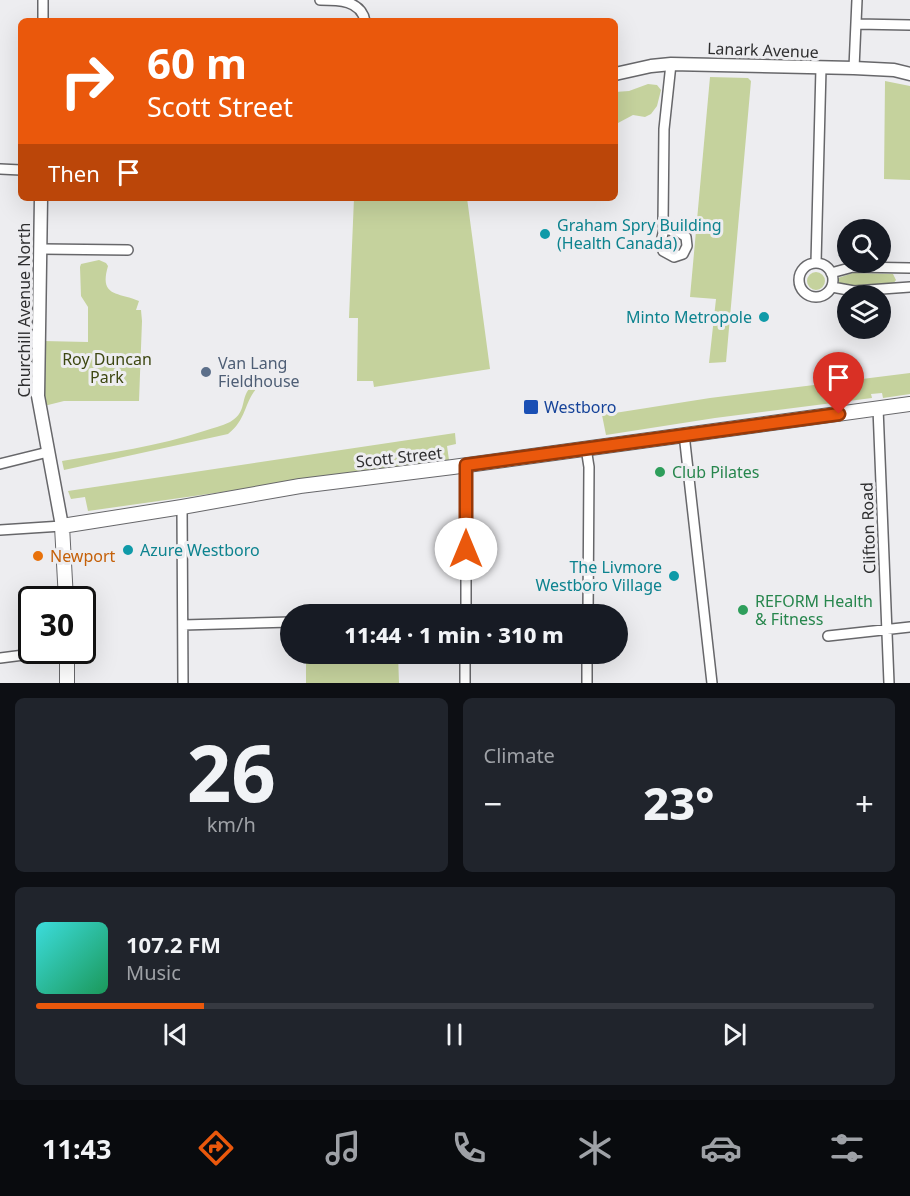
<!DOCTYPE html>
<html lang="en">
<head>
<meta charset="utf-8">
<style>
	body { margin:0; font-family:"Noto Sans",sans-serif; background:#20242c; color:#f1f3f6; height:100vh; display:flex; flex-direction:column; font-size:22px; white-space:nowrap }
	* { box-sizing:border-box; margin:0 }
	p { font-size:20px; color:#9ea1a6 }
	.icon { flex:none; width:33px; height:33px; fill:none; stroke:currentColor; stroke-width:2; stroke-linecap:round; stroke-linejoin:round }
	.map { position:relative; height:683px; overflow:hidden }
	.sheet { display:flex; flex-direction:column; gap:15px; padding:15px; background:#0d0f14; flex:1 }
	.sheet>* { flex:none }
	.top-card { position:absolute; left:18px; top:18px; width:600px; height:183px; border-radius:9px; box-shadow:0 6px 24px #0002; background:#ea580c; color:#fff; overflow:hidden }
	.tools { position:absolute; left:837px; top:219px; display:grid; gap:12px }
	.tools a { display:grid; place-items:center; width:54px; height:54px; border-radius:50%; background:#171b24; box-shadow:0 6px 24px #0002; font-size:30px }
	.speed { position:absolute; left:18px; top:586px; display:flex; gap:12px; font-size:30px; font-weight:700; text-align:center }
	.speed>* { display:grid; place-content:center; width:78px; height:78px; border-radius:50%; background:#171b24; box-shadow:0 6px 24px #0002; line-height:1 }
	.speed .limit { border:3px solid #111; border-radius:9px; background:#fff; color:#111 }
	.pin { position:absolute; display:grid; place-items:center; width:51px; height:51px; color:#fff; margin:-62px -26px; border-radius:50% 50% 50% 0; rotate:-45deg; box-shadow:0 0 6px #0007 }
	.pin .icon { rotate:45deg }
	.me { position:absolute; width:66px; margin:-33px; rotate:0deg; stroke-linejoin:round; filter:drop-shadow(0 0 4px #0008) }
	.turn { display:flex; align-items:center; gap:21px; height:126px; padding:0 30px; font-size:27px }
	.turn .icon { width:78px; height:78px; stroke-width:2.5 }
	.turn b { display:block; font-size:42px; line-height:51px }
	.then { display:flex; align-items:center; height:57px; padding:0 30px; background:#0003; gap:12px; font-size:22px }
	.big { font-size:45px; font-weight:800; line-height:1.1 }
	.sheet .widget { flex:1; display:flex; flex-direction:column; justify-content:center; gap:9px; min-width:0; padding:0 21px; border-radius:9px; background:#20242c }
	.sheet .dial { align-items:center; gap:0 }
	.dial b { font-size:78px; line-height:1 }
	.song { display:flex; align-items:center; gap:18px }
	.cover { width:72px; height:72px; border-radius:9px; background:linear-gradient(135deg,hsl(180 70% 55%),hsl(150 70% 35%)) }
	.played { height:6px; border-radius:3px; background:linear-gradient(90deg,#ea580c 20%,#363941 20%) }
	.keys { display:flex; justify-content:space-around; direction:ltr }
	.heat { display:flex; justify-content:space-between; align-items:center; font-size:33px; direction:ltr }
	.sheet .tiles { flex:1; display:grid; gap:15px; grid-template-columns:1fr 1fr }
	.widget:last-child { grid-column:span 2 }
	.trip { position:absolute; left:280px; top:604px; width:348px; height:60px; border-radius:30px; background:#171b24; box-shadow:0 6px 24px #0002; font-weight:800; line-height:60px; text-align:center }
	.menu { display:flex; height:96px; justify-content:space-around; align-items:center; background:#090b0e; color:#9ea1a6 }
	.menu .icon { width:42px; height:42px }
	.menu .active { color:#ea580c }
	.menu b { font-size:27px; color:#f1f3f6 }
	.map>svg:first-child { display:block }
	.green { fill:#c5d29d }
	.lines { fill:none; stroke-linecap:round; stroke-linejoin:round }
	.minor-casing { stroke:#67676a; stroke-width:12 }
	.tertiary-casing { stroke:#67676a; stroke-width:15 }
	.secondary-casing { stroke:#67676a; stroke-width:16 }
	.minor { stroke:#fff; stroke-width:9 }
	.tertiary { stroke:#fff; stroke-width:12 }
	.secondary { stroke:#fff; stroke-width:14 }
	.route-casing { stroke:#983908; stroke-width:15 }
	.route { stroke:#ea580c; stroke-width:10 }
	.culture-dot { fill:#0f9aa8; stroke:#ededf0; stroke-width:2 }
	.service-dot { fill:#5c6f8a; stroke:#ededf0; stroke-width:2 }
	.transit-dot { fill:#1a4fb4; stroke:#ededf0; stroke-width:2 }
	.leisure-dot { fill:#2e9e5b; stroke:#ededf0; stroke-width:2 }
	.food-dot { fill:#e8710a; stroke:#ededf0; stroke-width:2 }
	.labels { text-anchor:middle; dominant-baseline:central; stroke-width:6; stroke-linejoin:round; paint-order:stroke }
	.street-label { font-size:16px; fill:#2e2e2f; stroke:#ededf0 }
	.culture-label { font-size:16px; fill:#0d838f; stroke:#ededf0; text-anchor:start }
	.park-label { font-size:16px; fill:#3d4711; stroke:#ededf0 }
	.service-label { font-size:16px; fill:#4e5e75; stroke:#ededf0; text-anchor:start }
	.transit-label { font-size:16px; fill:#164399; stroke:#ededf0; text-anchor:start }
	.leisure-label { font-size:16px; fill:#27864d; stroke:#ededf0; text-anchor:start }
	.food-label { font-size:16px; fill:#c56008; stroke:#ededf0; text-anchor:start }
</style>
</head>
<body>
<div class="map">
<svg width="910" height="683" viewBox="0 0 910 683">
	<rect width="100%" height="100%" fill="#ededf0"/>
	<!-- green -->
	<path class="green" d="M 710,77 L 748,78 L 751,81 L 726,362 L 709,363 L 716,299 L 690,297 Z
		M 885,81 L 910,86 L 910,180 L 884,179 Z
		M 648,84 L 657,85 L 661,90 L 657,106 L 651,114 L 645,117 L 633,115 L 618,123 L 615,121 L 615,92 L 629,91 Z
		M 354,198 L 467,198 L 490,369 L 374,387 L 373,381 L 357,381 L 358,318 L 349,318 Z
		M 99,260 L 106,263 L 108,266 C 99,297 117,292 139,301 L 136,310 L 141,310 L 142,321 L 139,401 L 64,401 L 44,406 L 43,341 L 88,342 L 88,307 L 81,296 L 80,267 L 81,264 Z
		M807 281a9 9 0 1 1 18 0a9 9 0 1 1-18 0Z
		M 853,273 L 893,274 L 896,280 L 893,284 L 853,287 L 839,284 L 838,278 Z
		M 910,373 L 910,394 L 883,398 L 882,393 L 871,394 L 872,398 L 715,418 L 606,435 L 602,415 L 710,398 Z
		M 271,378 C 241,393 252,415 228,434 L 64,470 L 62,461 C 109,453 158,446 204,431 C 212,428 222,426 230,422 C 254,409 231,387 271,378 Z
		M 455,433 L 456,444 L 447,446 L 449,460 L 88,511 L 85,497 L 71,499 L 68,491 Z
		M 306,654 L 398,654 L 399,683 L 306,683 Z"/>
	<g class="lines">
		<!-- minor casing -->
		<g class="minor-casing">
			<path id="minor" d="M 320,0 C 338,0 361,0 365,21
				M 43,21 L 43,0
				M 856,24 L 910,25
				M 854,68 L 857,0
				M 0,169 L 21,170
				M 664,229 L 661,242 L 663,251 L 674,257 L 683,254 L 687,246 L 686,237 L 679,232 L 664,229 L 663,222 L 664,129 L 671,64
				M 42,249 L 128,250
				M799 280a17 17 0 1 1 34 0a17 17 0 1 1-34 0Z
				M 816,263 L 821,68
				M 831,273 L 853,267 L 910,268
				M 832,287 L 854,291 L 910,287
				M 878,408 L 889,683
				M 684,434 L 712,683
				M 586,448 L 589,467 L 588,615
				M 0,464 L 48,452
				M 182,507 L 183,683
				M 0,530 L 62,526
				M 466,615 L 466,465
				M 183,625 L 291,622
				M 828,636 L 910,627
				M 0,658 L 55,651
				M 465,683 L 465,654
				M 587,683 L 587,654"/>
		</g>
		<!-- tertiary casing -->
		<g class="tertiary-casing">
			<path id="tertiary" d="M 615,74 L 651,66 L 671,64 L 854,68 L 894,70 L 910,74
				M 41,198 L 38,396 L 62,526"/>
		</g>
		<!-- secondary casing -->
		<g class="secondary-casing">
			<path id="secondary" d="M 66,600 L 62,526 L 182,507 L 300,486 L 453,467 L 910,404
				M 67,651 L 67,683"/>
		</g>
		<!-- minor -->
		<use href="#minor" class="minor"/>
		<!-- tertiary -->
		<use href="#tertiary" class="tertiary"/>
		<!-- secondary -->
		<use href="#secondary" class="secondary"/>
	</g>
	<g class="lines">
		<!-- route casing -->
		<g class="route-casing">
			<path id="route" d="M 466,549 L 466,465 L 839,414"/>
		</g>
		<!-- route -->
		<use href="#route" class="route"/>
	</g>
	<!-- markers -->
	<g class="culture-dot">
		<circle cx="545" cy="234" r="6"/>
		<circle cx="764" cy="317" r="6"/>
		<circle cx="128" cy="550" r="6"/>
		<circle cx="674" cy="576" r="6"/>
	</g>
	<circle class="service-dot" cx="206" cy="372" r="6"/>
	<rect class="transit-dot" x="523" y="399" width="16" height="16" rx="3"/>
	<g class="leisure-dot">
		<circle cx="660" cy="472" r="6"/>
		<circle cx="743" cy="610" r="6"/>
	</g>
	<circle class="food-dot" cx="38" cy="556" r="6"/>
	<g class="labels">
		<!-- street labels -->
		<g class="street-label">
			<text transform="translate(763 50) rotate(2)">Lanark Avenue</text>
			<text transform="translate(24 310) rotate(-90)">Churchill Avenue North</text>
			<text transform="translate(399 457) rotate(-6)">Scott Street</text>
			<text transform="translate(868 528) rotate(-92)">Clifton Road</text>
		</g>
		<!-- culture labels -->
		<g class="culture-label">
			<text x="557" y="225">Graham Spry Building<tspan x="557" dy="18">(Health Canada)</tspan></text>
			<text x="752" y="317" text-anchor="end">Minto Metropole</text>
			<text x="140" y="550">Azure Westboro</text>
			<text x="662" y="567" text-anchor="end">The Livmore<tspan x="662" dy="18">Westboro Village</tspan></text>
		</g>
		<!-- park labels -->
		<g class="park-label">
			<text x="107" y="359">Roy Duncan<tspan x="107" dy="18">Park</tspan></text>
		</g>
		<!-- service labels -->
		<g class="service-label">
			<text x="218" y="363">Van Lang<tspan x="218" dy="18">Fieldhouse</tspan></text>
		</g>
		<!-- transit labels -->
		<g class="transit-label">
			<text x="544" y="407">Westboro</text>
		</g>
		<!-- leisure labels -->
		<g class="leisure-label">
			<text x="672" y="472">Club Pilates</text>
			<text x="755" y="601">REFORM Health<tspan x="755" dy="18">&amp; Fitness</tspan></text>
		</g>
		<!-- food labels -->
		<g class="food-label">
			<text x="50" y="556">Newport</text>
		</g>
	</g>
</svg>
<div class="tools">
<a><svg class="icon" aria-label="search" viewBox="0 0 24 24"><circle cx="10" cy="10" r="6"/><path d="M15 15l6 6"/></svg></a>
<a><svg class="icon" aria-label="layers" viewBox="0 0 24 24"><path d="M12 4l9 5-9 5-9-5zM3 14l9 5 9-5"/></svg></a>
</div>
<div class="speed"><div class="limit">30</div></div>
<div class="pin" style="left:839px;top:414px;background:#d93025"><svg class="icon" aria-label="arrive" viewBox="0 0 24 24"><path d="M6 21V4h12l-3 4 3 4H6"/></svg></div>
<svg class="me" style="left:466px;top:549px" viewBox="-20 -20 40 40"><circle r="19" fill="#fff"/><path d="M0-13L10 11 0 6-10 11z" fill="#ea580c"/></svg>
<div class="trip">11:44 · 1 min · 310 m</div>
<div class="top-card">
<div class="turn"><svg class="icon" aria-label="right" viewBox="0 0 24 24"><path d="M7 20v-9h11M14 6l5 5-5 5"/></svg><div><b>60 m</b>Scott Street</div></div>
<div class="then">Then<svg class="icon" aria-label="arrive" viewBox="0 0 24 24"><path d="M6 21V4h12l-3 4 3 4H6"/></svg></div>
</div>
</div>
<section class="sheet">
<div class="tiles">
<div class="widget dial"><b>26</b><p>km/h</p></div>
<div class="widget"><p>Climate</p>
<div class="heat"><a>−</a><b class="big">23°</b><a>+</a></div>
</div>
<div class="widget">
<div class="song"><i class="cover"></i><div><b>107.2 FM</b><p>Music</p></div></div>
<div class="played"></div>
<div class="keys"><svg class="icon" aria-label="previous" viewBox="0 0 24 24"><path d="M18 5L8 12l10 7zM5 5v14"/></svg><svg class="icon" aria-label="pause" viewBox="0 0 24 24"><path d="M8 5v14M16 5v14"/></svg><svg class="icon" aria-label="next" viewBox="0 0 24 24"><path d="M6 5l10 7-10 7zM19 5v14"/></svg></div>
</div>
</div>
</section>
<nav class="menu">
<b>11:43</b>
<svg class="icon active" aria-label="directions" viewBox="0 0 24 24"><path d="M12 3l9 9-9 9-9-9zM9 14v-3h6M13 9l2 2-2 2"/></svg>
<svg class="icon" aria-label="music" viewBox="0 0 24 24"><path d="M9 18V5l10-2v13"/><circle cx="6" cy="18" r="3"/><circle cx="16" cy="16" r="3"/></svg>
<svg class="icon" aria-label="phone" viewBox="0 0 24 24"><path d="M5 4h4l2 5-3 2q2 4 5 5l2-3 5 2v4C11 20 4 13 5 4z"/></svg>
<svg class="icon" aria-label="climate" viewBox="0 0 24 24"><path d="M12 3v18M4 7l16 10M4 17L20 7"/></svg>
<svg class="icon" aria-label="car" viewBox="0 0 24 24"><path d="M5 17H2v-5l4-1 3-4h7l3 4 3 1v5h-3M9 17h6M6 11h13"/><circle cx="7" cy="17" r="2"/><circle cx="17" cy="17" r="2"/></svg>
<svg class="icon" aria-label="filters" viewBox="0 0 24 24"><path d="M4 7h16M4 17h16"/><circle cx="9" cy="7" r="2"/><circle cx="15" cy="17" r="2"/></svg>
</nav>
</body>
</html>
